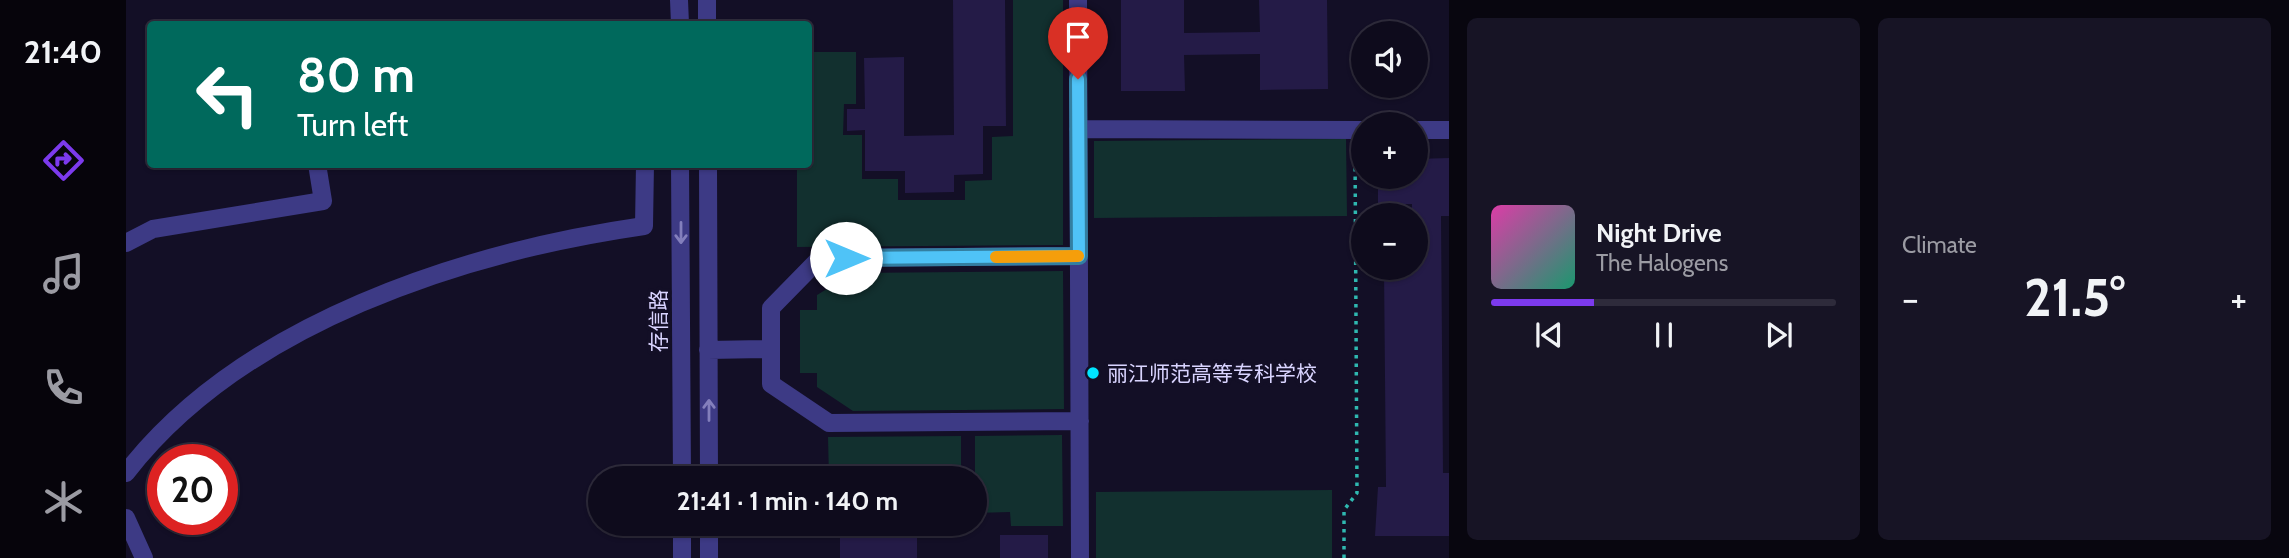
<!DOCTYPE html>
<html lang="en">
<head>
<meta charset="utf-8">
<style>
	body { margin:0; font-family:Cabin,"Noto Sans SC",sans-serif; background:#171425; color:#f1f3f6; height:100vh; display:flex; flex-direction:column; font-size:26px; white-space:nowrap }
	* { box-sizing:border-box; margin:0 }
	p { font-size:23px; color:#9b9ba3 }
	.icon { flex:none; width:38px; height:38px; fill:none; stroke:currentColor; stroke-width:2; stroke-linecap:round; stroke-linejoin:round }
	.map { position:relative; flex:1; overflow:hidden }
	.side { display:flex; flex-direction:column; gap:18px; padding:18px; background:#08060f; width:840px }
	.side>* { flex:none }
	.hud { position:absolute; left:21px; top:21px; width:665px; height:147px; border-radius:7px; box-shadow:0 2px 5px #0004,0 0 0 2px #2e2b3b; background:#00695c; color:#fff; overflow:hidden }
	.buttons { position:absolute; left:1225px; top:21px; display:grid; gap:14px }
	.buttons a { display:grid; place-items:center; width:77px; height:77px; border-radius:50%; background:#0e0b1c; box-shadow:0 2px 5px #0004,0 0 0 2px #2e2b3b; font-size:35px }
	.speed { position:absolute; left:21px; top:444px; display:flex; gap:14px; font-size:35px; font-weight:700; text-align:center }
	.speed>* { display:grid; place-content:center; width:91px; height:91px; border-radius:50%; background:#0e0b1c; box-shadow:0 2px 5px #0004,0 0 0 2px #2e2b3b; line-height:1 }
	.speed .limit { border:10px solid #d22; background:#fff; color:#111 }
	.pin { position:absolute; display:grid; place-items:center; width:60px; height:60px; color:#fff; margin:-72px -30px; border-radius:50% 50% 50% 0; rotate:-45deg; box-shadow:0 0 7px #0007 }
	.pin .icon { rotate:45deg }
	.me { position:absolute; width:77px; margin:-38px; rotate:90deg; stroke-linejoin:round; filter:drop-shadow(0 0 5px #0008) }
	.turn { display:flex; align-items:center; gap:24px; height:147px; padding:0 35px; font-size:32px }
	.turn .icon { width:91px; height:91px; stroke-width:2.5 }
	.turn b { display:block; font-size:49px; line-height:60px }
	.big { font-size:52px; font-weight:800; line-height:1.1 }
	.side .widget { flex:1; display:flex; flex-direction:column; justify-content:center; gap:10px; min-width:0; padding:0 24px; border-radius:10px; background:#171425 }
	.song { display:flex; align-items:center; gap:21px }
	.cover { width:84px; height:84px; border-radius:10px; background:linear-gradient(135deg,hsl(320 70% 55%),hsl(160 70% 35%)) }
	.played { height:7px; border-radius:4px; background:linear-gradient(90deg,#7c3aed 30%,#2e2b3b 30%) }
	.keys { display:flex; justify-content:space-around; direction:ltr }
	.heat { display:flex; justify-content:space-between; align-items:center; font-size:38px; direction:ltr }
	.side .tiles { flex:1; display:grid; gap:18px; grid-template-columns:repeat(2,1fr) }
	.trip { position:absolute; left:462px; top:466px; width:399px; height:70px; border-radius:35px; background:#0e0b1c; box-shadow:0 2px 5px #0004,0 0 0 2px #2e2b3b; font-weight:800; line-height:70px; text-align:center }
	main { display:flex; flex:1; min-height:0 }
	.menu { display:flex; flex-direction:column; width:126px; justify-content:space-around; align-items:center; background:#06040b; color:#9b9ba3 }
	.menu .icon { width:49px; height:49px }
	.menu .active { color:#7c3aed }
	.menu b { font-size:32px; color:#f1f3f6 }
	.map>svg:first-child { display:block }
	.green { fill:#12302f }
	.building { fill:#241b47 }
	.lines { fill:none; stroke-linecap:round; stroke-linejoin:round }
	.path { stroke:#2fb8b0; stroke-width:3.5; stroke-dasharray:3.5 5; stroke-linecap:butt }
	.minor { stroke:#3d3a85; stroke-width:18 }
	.oneway { stroke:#837fbc }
	.route-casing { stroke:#337fa1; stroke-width:18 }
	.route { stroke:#4fc3f7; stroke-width:12 }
	.slow { stroke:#f59e0b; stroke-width:12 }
	.poi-dot { fill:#00e5ff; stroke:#130f26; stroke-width:2.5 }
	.labels { text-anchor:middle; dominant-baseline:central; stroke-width:7; stroke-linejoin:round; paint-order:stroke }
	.street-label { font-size:21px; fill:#d9d4ff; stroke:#130f26 }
	.poi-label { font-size:21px; fill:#d9d4ff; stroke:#130f26; text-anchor:start }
</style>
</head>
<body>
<main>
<nav class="menu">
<b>21:40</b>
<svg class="icon active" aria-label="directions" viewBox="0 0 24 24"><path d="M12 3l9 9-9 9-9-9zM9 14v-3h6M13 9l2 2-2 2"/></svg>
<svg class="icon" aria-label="music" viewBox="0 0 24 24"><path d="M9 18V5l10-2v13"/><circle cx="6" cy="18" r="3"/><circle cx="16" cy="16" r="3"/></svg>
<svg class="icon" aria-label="phone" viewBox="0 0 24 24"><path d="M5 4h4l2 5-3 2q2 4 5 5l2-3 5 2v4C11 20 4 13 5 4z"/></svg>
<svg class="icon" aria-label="climate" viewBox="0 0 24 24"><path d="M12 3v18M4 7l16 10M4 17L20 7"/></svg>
</nav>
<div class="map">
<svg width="1323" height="558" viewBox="0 0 1323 558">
	<rect width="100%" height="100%" fill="#130f26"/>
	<!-- green -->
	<path class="green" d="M 887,0 L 937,0 L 937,245 L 671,247 L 671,165 L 682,164 L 683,52 L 730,52 L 730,104 L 718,104 L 717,135 L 736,135 L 736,179 L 772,179 L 772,200 L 839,200 L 839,181 L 866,180 L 866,137 L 887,136 Z
		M 1220,139 L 1221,216 L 968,218 L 968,141 Z
		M 937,271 L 938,409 L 727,411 L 691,387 L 691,373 L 674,373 L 674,310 L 691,310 L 691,295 L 727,273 Z
		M 936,435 L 937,526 L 885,526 L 884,512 L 849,513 L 849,436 Z
		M 835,436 L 835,478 L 703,478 L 702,437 Z
		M 1206,490 L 1206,558 L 970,558 L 970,492 Z"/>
	<!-- building -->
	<path class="building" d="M 827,0 L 879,0 L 880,126 L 857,126 L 857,174 L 828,175 L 828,192 L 779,193 L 779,171 L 739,171 L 739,130 L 721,131 L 721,109 L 739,109 L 738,58 L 778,57 L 778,136 L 828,135 Z
		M 995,0 L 1058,0 L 1058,33 L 1134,32 L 1133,0 L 1201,0 L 1202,89 L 1134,90 L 1134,54 L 1058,55 L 1059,91 L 995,91 Z
		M 1323,158 L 1323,216 L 1315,216 L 1317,473 L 1323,473 L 1323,536 L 1249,536 L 1252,487 L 1260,487 L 1258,268 L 1290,268 L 1290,215 L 1286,215 L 1286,204 L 1252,204 L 1252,177 L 1290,177 L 1290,159 Z
		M 714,523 L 791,523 L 791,558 L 714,558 Z
		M 874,535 L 922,535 L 922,558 L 874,558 Z"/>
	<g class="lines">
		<!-- path -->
		<path class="path" d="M 1218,558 L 1218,510 L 1231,493 L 1229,149"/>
		<!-- minor -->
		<path class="minor" d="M 553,0 L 554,24
			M 581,0 L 581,24
			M 952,0 L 954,558
			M 952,129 L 1237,130
			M 1290,130 L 1323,130
			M 554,164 L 556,478
			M 582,164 L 583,478
			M 0,243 L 27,229 L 197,201 L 191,164
			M 953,256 L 694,258 L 645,308 L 645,384 L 703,423 L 954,421
			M 582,350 L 645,349
			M 0,473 C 116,323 338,252 518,226 L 519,164
			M 0,518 L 18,558
			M 556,523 L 556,558
			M 583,523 L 583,558"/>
	</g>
	<!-- one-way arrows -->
	<defs><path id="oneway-shaft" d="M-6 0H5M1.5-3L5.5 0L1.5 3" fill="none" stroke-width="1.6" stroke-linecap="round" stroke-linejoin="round" transform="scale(1.75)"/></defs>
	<g class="oneway">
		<use href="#oneway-shaft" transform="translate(555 233) rotate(90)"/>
		<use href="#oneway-shaft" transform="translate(583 410) rotate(-90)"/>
	</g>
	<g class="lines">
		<!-- route casing -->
		<g class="route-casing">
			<path id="route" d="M 720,258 L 953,256 L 952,79"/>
		</g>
		<!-- route -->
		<use href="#route" class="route"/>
		<!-- slow -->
		<path class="slow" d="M 870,257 L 952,256"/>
	</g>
	<!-- markers -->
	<circle class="poi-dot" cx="967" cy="373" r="7"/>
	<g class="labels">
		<!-- street labels -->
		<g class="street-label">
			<text transform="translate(532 321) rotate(-90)">存信路</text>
		</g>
		<!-- poi labels -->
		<g class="poi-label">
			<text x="981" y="373">丽江师范高等专科学校</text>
		</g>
	</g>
</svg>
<div class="buttons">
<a><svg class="icon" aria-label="sound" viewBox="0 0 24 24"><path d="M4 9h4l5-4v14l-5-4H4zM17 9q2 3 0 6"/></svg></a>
<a>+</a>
<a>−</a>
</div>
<div class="speed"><div class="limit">20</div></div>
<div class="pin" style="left:952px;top:79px;background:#d93025"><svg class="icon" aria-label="arrive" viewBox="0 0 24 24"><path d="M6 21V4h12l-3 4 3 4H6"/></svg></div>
<svg class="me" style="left:720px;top:258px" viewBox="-20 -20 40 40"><circle r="19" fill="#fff"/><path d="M0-13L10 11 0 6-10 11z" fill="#4fc3f7"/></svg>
<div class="trip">21:41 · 1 min · 140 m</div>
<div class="hud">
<div class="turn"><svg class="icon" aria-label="left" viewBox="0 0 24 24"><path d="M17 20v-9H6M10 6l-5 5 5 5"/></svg><div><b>80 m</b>Turn left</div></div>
</div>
</div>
<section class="side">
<div class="tiles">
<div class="widget">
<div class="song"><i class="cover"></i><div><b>Night Drive</b><p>The Halogens</p></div></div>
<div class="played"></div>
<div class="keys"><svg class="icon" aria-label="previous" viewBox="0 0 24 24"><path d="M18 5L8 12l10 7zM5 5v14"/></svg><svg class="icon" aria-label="pause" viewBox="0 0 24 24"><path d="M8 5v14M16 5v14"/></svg><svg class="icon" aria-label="next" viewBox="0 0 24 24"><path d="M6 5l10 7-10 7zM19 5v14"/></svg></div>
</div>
<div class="widget"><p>Climate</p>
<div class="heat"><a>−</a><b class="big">21.5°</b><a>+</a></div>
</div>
</div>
</section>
</main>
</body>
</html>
